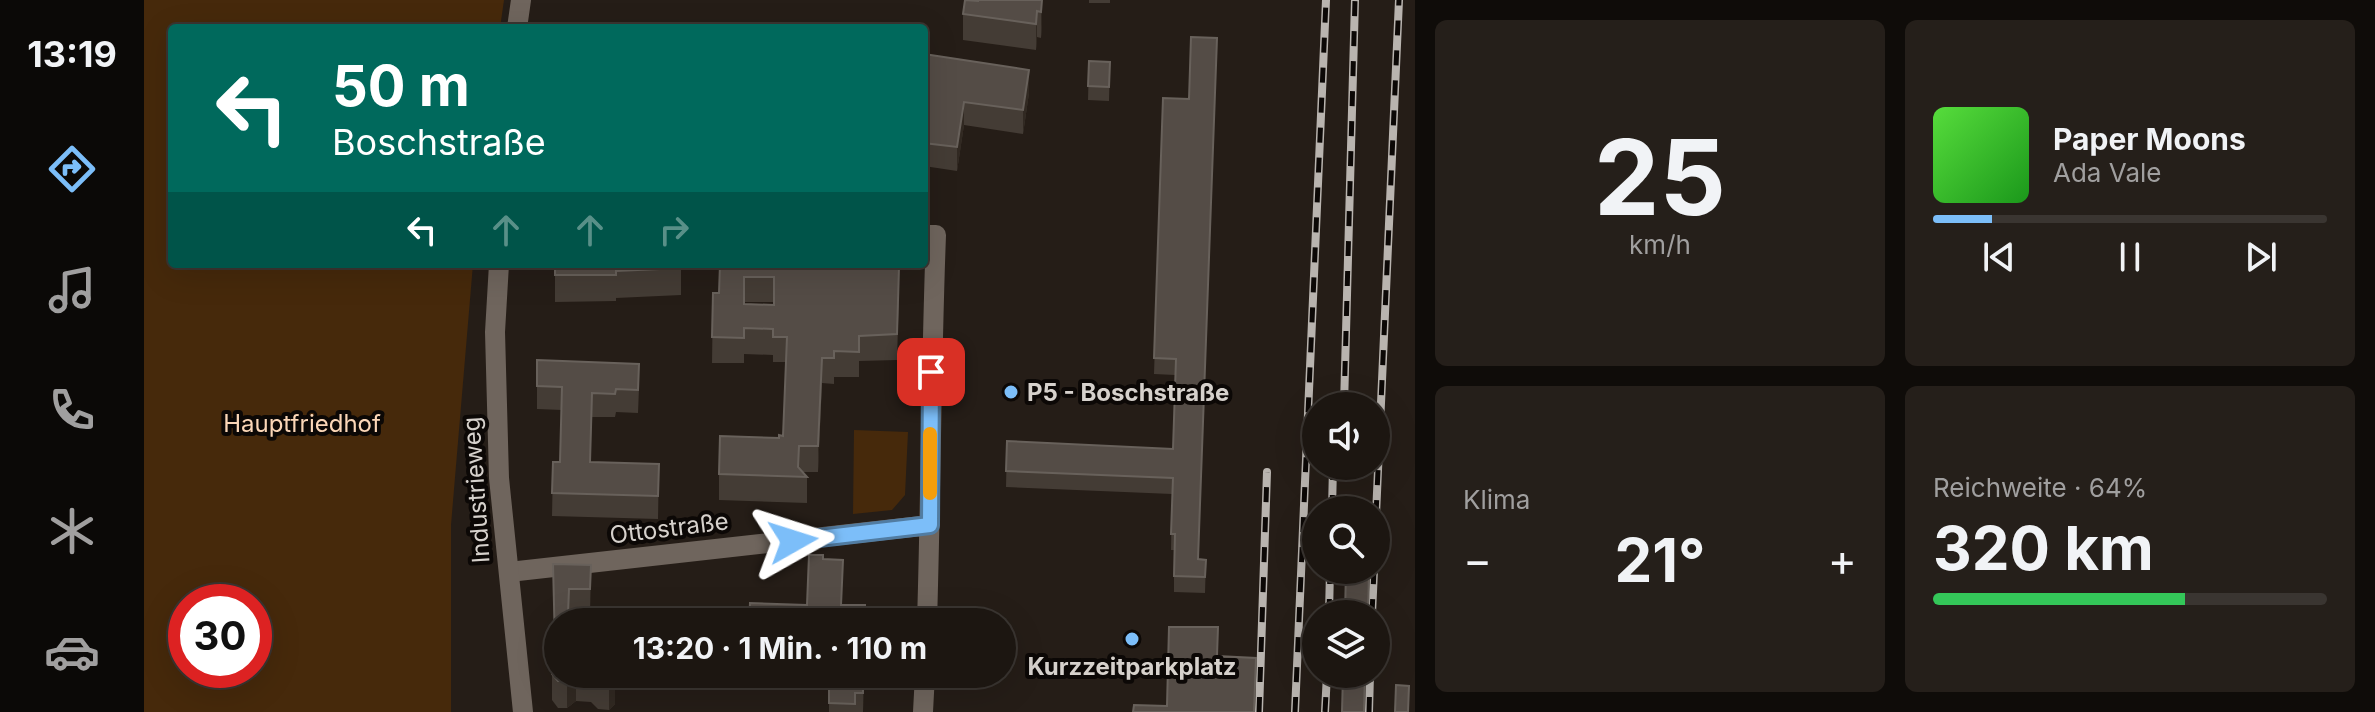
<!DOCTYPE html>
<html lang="de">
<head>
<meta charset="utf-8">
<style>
	body { margin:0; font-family:Inter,sans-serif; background:#251f1a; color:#f1f3f6; height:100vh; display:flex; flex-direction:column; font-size:30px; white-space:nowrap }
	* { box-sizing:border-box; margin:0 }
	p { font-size:26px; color:#a09f9f }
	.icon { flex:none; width:44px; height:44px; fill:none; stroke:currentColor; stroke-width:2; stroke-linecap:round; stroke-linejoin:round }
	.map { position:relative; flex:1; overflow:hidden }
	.sheet { display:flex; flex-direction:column; gap:20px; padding:20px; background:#0f0c09; width:960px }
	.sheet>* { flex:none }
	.banner { position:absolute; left:24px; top:24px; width:760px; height:244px; border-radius:8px; box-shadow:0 8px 32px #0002,0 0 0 2px #3a3531; background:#00695c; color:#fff; overflow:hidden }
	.tools { position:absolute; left:1158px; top:392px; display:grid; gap:16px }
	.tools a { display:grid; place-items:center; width:88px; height:88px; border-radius:50%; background:#1c1611; box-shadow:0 8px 32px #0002,0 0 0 2px #3a3531; font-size:40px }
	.speed { position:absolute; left:24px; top:584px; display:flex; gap:16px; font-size:40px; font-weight:700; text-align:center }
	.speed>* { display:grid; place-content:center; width:104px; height:104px; border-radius:50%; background:#1c1611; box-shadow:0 8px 32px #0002,0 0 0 2px #3a3531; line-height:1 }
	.speed .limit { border:12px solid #d22; background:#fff; color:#111 }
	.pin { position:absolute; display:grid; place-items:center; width:68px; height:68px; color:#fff; margin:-34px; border-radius:16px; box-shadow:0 4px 12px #0006 }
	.me { position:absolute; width:88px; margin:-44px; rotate:84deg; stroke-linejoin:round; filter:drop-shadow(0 0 6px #0008) }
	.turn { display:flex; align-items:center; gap:28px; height:168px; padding:0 32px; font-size:36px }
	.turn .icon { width:104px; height:104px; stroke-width:2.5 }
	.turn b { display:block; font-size:56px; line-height:68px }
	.lanes { display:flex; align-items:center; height:76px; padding:0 32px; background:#0003; justify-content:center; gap:40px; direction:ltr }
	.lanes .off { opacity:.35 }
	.big { font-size:60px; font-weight:700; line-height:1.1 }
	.sheet .card { flex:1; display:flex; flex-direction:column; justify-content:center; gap:12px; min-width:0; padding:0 28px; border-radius:12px; background:#251f1a }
	.sheet .dial { align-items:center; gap:0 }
	.dial b { font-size:104px; line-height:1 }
	.song { display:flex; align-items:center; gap:24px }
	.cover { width:96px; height:96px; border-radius:12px; background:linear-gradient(135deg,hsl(110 70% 55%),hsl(120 70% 35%)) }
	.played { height:8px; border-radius:4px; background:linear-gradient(90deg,#7cbef9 15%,#3a3531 15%) }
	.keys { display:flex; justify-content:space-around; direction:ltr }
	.heat { display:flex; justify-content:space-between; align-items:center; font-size:44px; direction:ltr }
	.charge { height:12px; border-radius:6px; background:linear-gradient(90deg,#34c759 64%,#3a3531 0) }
	.sheet .tiles { flex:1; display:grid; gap:20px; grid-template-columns:repeat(2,1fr) }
	.trip { position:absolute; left:400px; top:608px; width:472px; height:80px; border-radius:40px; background:#1c1611; box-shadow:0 8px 32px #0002,0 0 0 2px #3a3531; font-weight:700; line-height:80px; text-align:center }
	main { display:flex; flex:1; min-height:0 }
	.tabs { display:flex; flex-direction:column; width:144px; justify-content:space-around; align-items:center; background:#0b0907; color:#a09f9f }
	.tabs .icon { width:56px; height:56px }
	.tabs .active { color:#7cbef9 }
	.tabs b { font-size:36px; color:#f1f3f6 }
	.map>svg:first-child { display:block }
	.green { fill:#46290b; fill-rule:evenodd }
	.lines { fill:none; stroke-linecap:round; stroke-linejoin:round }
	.minor { stroke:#6f655d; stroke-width:20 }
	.tertiary { stroke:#6f655d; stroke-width:20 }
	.rail-casing { stroke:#b9b4af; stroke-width:8 }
	.rail { stroke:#0c0806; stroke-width:5; stroke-dasharray:15; stroke-linecap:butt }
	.wall { fill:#443c35; fill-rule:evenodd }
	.shaded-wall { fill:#312922 }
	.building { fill:#544c46; stroke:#68615b; stroke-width:2; fill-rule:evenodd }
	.route-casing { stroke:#517ca2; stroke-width:20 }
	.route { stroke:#7cbef9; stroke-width:14 }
	.slow { stroke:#f59e0b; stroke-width:14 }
	.poi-dot { fill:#7cbef9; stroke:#0c0806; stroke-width:3 }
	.labels { text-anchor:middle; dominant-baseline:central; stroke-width:8; stroke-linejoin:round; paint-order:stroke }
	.poi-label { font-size:24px; font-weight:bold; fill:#d6d1cc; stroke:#0c0806; text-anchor:start }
	.park-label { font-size:24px; fill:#fbd6b7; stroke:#0c0806 }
	.street-label { font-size:24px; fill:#d6d1cc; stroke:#0c0806 }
</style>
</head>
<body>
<main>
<nav class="tabs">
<b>13:19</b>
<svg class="icon active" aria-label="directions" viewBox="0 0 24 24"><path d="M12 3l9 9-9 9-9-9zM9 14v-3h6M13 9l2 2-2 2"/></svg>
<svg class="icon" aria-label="music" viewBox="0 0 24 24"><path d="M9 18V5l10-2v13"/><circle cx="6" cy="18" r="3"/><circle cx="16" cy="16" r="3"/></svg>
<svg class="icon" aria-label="phone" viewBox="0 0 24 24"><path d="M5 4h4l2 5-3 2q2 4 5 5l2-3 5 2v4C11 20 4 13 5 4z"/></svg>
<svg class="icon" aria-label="climate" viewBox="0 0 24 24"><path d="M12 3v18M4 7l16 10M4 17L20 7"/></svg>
<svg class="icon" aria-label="car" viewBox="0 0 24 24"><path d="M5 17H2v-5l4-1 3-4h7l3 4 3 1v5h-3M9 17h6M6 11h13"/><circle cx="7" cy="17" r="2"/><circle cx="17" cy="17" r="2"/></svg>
</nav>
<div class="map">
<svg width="1271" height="712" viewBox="0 0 1271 712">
	<rect width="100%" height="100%" fill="#251d17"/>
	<!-- green -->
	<path class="green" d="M 0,0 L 360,0 L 356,28 L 28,28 L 28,264 L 329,264 L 307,525 L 307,712 L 0,712 ZM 42,602 L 110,602 L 110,670 L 42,670 Z
		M 710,430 L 764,432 L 761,495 L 748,510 L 709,514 Z"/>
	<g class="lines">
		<!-- minor -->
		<path class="minor" d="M 780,235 L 792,235 C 787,364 787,493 783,622
			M 365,572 L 786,525
			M 779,712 L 781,674"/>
		<!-- tertiary -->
		<path class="tertiary" d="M 373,28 L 377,0
			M 355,264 L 351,332 L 355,478 L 379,712"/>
		<!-- rail casing -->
		<g class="rail-casing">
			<path id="rail" d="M 1200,406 L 1211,0
				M 1188,510 L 1189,466
				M 1232,515 L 1255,0
				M 1185,614 L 1186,570
				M 1228,614 L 1230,570
				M 1115,712 L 1123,472
				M 1151,712 L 1182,0
				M 1181,712 L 1183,674
				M 1225,712 L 1226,674"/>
		</g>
		<!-- rail -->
		<use href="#rail" class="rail"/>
	</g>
	<!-- wall -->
	<path class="wall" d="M 898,0 L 898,24 L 897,38 L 893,37 L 892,50 L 819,40 L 819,14 L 834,1 Z
		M 945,0 L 966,0 L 966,3 L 945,3 Z
		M 780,54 L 885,93 L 879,134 L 820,125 L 813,171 L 780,166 Z
		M 945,61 L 966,62 L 965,101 L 944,100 Z
		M 1019,98 L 1055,559 L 1062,560 L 1061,593 L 1030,592 L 1030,550 L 1027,550 L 1028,494 L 862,487 L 863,441 L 1029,449 L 1031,375 L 1010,374 Z
		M 411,264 L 537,264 L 537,295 L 472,298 L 472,301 L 411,302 Z
		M 576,264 L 738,266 L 755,292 L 753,360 L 715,361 L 715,377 L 690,377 L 690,384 L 678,383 L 674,472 L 658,472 L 663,477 L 663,503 L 575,500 L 575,474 L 639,436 L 642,362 L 629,362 L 629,355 L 600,354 L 600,363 L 568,363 L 569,293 L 575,293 ZM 600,302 L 630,302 L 630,305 L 600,304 Z
		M 393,386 L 495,388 L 494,413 L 472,412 L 471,417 L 448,417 L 446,462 L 515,464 L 514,519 L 408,516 L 409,462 L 416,462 L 418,410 L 393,409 Z
		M 447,565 L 446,615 L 426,615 L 414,622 L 414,674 L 471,674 L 471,704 L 465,710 L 454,709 L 447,702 L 432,701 L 423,708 L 414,708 L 408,700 L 408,674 L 411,662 L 409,590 Z
		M 685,674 L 720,674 L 719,712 L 685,712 Z"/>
	<!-- shaded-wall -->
	<path class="shaded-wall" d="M 898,0 L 898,24 L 897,38 L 897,12 Z
		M 893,11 L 893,37 L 892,50 L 892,24 Z
		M 885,70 L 885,93 L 879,134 L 879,110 Z
		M 820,102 L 820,125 L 813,171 L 813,147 Z
		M 678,358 L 678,383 L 674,472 L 674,446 Z
		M 432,674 L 432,701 L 423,708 L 423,681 Z
		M 719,674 L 720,674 L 719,712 Z
		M 471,678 L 471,704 L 465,710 L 465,683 Z"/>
	<!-- building -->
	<path class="building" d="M 821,0 L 834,1 L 834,0 L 898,0 L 897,12 L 893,11 L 892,24 L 819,14 Z
		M 1047,37 L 1073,38 L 1054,559 L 1062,560 L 1061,577 L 1030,576 L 1031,534 L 1027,534 L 1029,478 L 862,471 L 863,441 L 1029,449 L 1032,359 L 1010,358 L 1019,98 L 1045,99 Z
		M 780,54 L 885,70 L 879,110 L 820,102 L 813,147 L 780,143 Z
		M 945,61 L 966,62 L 965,87 L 944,86 Z
		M 411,264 L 537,264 L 537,268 L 472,271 L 472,275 L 411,275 Z
		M 576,264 L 738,264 L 738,266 L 755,267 L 753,334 L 715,336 L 715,352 L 690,351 L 690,358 L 678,358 L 674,446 L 655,446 L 654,467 L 663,477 L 575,474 L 576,436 L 635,438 L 635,435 L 639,436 L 643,337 L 629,337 L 629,329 L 600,328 L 600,338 L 568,337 L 569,293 L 575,293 ZM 600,277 L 630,277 L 630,305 L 600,304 Z
		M 393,360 L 495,364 L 494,390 L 472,389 L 471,394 L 448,393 L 446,462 L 515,464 L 514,496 L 408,493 L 409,462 L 416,462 L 418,387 L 393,386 Z
		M 1205,502 L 1227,503 L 1227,510 L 1204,510 Z
		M 665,555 L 679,555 L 679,559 L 699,560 L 697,605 L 721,605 L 721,622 L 605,622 L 606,603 L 663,605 Z
		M 409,564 L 447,565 L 446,589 L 425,589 L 424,613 L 432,622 L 414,622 L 414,647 L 411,645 Z
		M 1202,570 L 1225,570 L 1224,614 L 1201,614 Z
		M 1025,627 L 1074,627 L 1073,656 L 1112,658 L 1110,712 L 989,712 L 990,705 L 1023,706 Z
		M 414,659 L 414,674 L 471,674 L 471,678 L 465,683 L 454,683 L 447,675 L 432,674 L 423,681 L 414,681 L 408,674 L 408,664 Z
		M 685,674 L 719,674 L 719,693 L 711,693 L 711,704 L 685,703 Z
		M 1199,674 L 1221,674 L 1220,712 L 1198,712 Z
		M 1252,685 L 1265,686 L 1264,712 L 1251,712 Z"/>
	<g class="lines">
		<!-- route casing -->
		<g class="route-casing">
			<path id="route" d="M 649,541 L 786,525 L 787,372"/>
		</g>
		<!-- route -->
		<use href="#route" class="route"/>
		<!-- slow -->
		<path class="slow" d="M 786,434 L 786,493"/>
	</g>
	<!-- markers -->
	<g class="poi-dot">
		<circle cx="867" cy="392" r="8"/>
		<circle cx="988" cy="639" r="8"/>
	</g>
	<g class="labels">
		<!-- poi labels -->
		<g class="poi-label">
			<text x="883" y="392">P5 - Boschstraße</text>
			<text x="988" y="666" text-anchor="middle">Kurzzeitparkplatz</text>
		</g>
		<!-- park labels -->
		<g class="park-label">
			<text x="158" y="423">Hauptfriedhof</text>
		</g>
		<!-- street labels -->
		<g class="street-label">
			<text transform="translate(332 490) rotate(-94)">Industrieweg</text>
			<text transform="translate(525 528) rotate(-7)">Ottostraße</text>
		</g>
	</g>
</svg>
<div class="tools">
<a><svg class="icon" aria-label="sound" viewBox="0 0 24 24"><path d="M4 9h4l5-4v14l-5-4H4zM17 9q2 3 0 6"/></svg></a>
<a><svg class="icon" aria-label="search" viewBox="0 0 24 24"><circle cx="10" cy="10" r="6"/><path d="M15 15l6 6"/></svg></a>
<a><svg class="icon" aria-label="layers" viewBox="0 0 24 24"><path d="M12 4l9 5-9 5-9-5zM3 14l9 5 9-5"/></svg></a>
</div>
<div class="speed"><div class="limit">30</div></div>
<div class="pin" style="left:787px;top:372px;background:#d93025"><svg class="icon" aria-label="arrive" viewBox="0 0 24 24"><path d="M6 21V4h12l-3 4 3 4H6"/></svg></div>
<svg class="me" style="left:649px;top:541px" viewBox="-20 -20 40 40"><path d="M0-17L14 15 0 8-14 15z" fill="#7cbef9" stroke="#fff" stroke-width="4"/></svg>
<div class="trip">13:20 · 1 Min. · 110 m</div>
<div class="banner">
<div class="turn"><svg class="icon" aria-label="left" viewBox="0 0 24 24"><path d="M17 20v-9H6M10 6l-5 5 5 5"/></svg><div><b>50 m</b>Boschstraße</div></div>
<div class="lanes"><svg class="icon" aria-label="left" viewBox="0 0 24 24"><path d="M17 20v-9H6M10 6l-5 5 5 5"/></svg><svg class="icon off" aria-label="ahead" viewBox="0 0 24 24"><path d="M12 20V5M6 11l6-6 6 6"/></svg><svg class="icon off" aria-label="ahead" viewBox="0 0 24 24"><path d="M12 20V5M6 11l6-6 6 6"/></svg><svg class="icon off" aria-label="right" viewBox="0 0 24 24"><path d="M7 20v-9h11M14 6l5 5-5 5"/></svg></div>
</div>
</div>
<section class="sheet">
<div class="tiles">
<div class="card dial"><b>25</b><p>km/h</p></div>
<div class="card">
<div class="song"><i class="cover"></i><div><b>Paper Moons</b><p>Ada Vale</p></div></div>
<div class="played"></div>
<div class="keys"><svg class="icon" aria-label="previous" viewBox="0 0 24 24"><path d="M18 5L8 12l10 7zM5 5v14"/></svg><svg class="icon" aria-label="pause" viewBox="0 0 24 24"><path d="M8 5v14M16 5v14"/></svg><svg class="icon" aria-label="next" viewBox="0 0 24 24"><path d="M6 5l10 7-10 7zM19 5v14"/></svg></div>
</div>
<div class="card"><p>Klima</p>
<div class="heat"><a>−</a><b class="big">21°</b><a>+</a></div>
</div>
<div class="card"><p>Reichweite · 64%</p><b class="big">320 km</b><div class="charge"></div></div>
</div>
</section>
</main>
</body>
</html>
